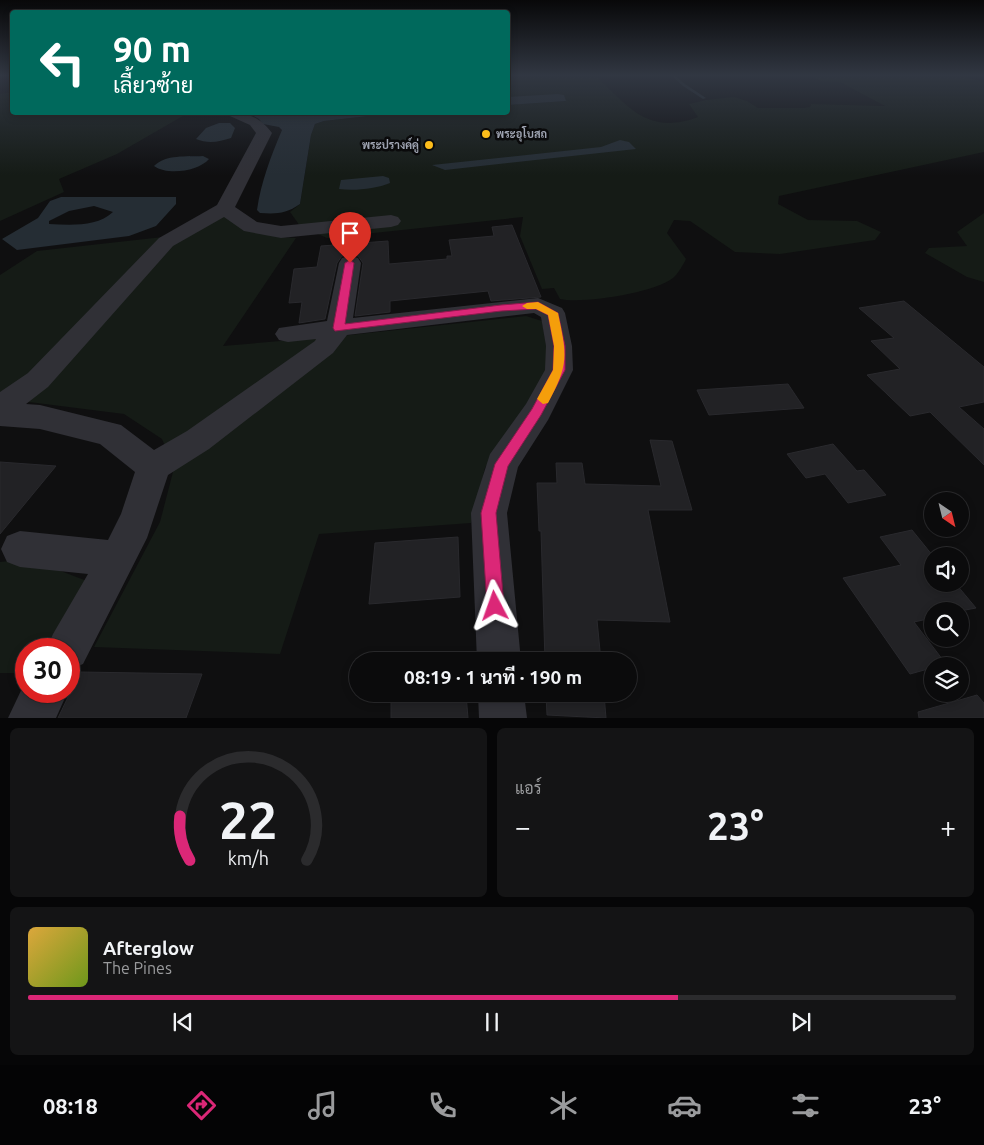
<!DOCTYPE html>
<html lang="th">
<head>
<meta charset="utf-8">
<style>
	body { margin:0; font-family:Ubuntu,Sarabun,sans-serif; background:#141415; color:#f1f3f6; height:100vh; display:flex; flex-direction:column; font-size:19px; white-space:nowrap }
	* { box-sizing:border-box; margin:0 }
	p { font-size:16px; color:#9a9b9d }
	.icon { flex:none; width:28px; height:28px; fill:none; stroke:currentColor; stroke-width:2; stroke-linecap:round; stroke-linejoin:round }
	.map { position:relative; height:718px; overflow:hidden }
	.panel { display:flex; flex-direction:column; gap:10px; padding:10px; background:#060607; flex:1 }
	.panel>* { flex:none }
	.hud { position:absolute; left:10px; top:10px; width:500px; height:105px; border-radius:5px; box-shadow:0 2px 8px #0003,0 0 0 1px #2b2b2d; background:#00695c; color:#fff; overflow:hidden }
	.needle { width:32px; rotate:145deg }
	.buttons { position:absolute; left:924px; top:492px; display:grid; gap:10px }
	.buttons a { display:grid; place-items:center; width:45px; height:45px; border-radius:50%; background:#0b0b0c; box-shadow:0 2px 8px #0003,0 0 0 1px #2b2b2d; font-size:25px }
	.speed { position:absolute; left:15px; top:638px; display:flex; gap:10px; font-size:25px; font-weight:700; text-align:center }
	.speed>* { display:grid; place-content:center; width:65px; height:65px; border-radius:50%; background:#0b0b0c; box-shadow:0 2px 8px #0003,0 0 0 1px #2b2b2d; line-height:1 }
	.speed .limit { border:8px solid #d22; background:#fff; color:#111 }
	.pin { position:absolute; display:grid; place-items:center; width:42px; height:42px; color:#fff; margin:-51px -21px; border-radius:50% 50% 50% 0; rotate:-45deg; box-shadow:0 0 5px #0007 }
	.pin .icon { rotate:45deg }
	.me { position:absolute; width:55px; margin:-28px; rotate:356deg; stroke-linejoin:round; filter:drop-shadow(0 0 4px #0008) }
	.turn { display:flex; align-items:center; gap:18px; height:105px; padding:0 20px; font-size:22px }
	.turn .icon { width:65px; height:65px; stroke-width:2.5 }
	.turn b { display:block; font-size:35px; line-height:42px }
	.big { font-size:38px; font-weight:700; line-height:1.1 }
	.panel .card { flex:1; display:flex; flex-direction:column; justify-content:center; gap:8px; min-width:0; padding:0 18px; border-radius:8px; background:#141415 }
	.panel .dial { align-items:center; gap:0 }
	.dial svg { height:130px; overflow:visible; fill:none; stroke:#2b2b2d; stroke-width:7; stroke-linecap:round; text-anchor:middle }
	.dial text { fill:#f1f3f6; stroke:none }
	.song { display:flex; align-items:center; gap:15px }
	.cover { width:60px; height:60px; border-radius:8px; background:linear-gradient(135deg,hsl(40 70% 55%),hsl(80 70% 35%)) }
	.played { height:5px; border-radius:2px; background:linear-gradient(90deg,#db2777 70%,#2b2b2d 70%) }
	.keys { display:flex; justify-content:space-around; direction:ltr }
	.heat { display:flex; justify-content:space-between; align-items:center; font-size:28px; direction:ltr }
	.panel .tiles { flex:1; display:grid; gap:10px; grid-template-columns:1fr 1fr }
	.card:last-child { grid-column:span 2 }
	.trip { position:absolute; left:349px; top:652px; width:288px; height:50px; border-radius:25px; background:#0b0b0c; box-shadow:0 2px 8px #0003,0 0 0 1px #2b2b2d; font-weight:700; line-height:50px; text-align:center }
	.tab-bar { display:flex; height:80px; justify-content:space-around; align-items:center; background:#040405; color:#9a9b9d }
	.tab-bar .icon { width:35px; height:35px }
	.tab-bar .active { color:#db2777 }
	.tab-bar b { font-size:22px; color:#f1f3f6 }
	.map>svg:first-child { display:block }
	.green { fill:#151b16 }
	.water { fill:#252d34; fill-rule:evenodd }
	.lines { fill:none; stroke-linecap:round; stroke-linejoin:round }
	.stream { fill:#252d34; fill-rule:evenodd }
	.building { fill:#222225; stroke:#29292d }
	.minor { fill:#303036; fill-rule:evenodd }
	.route { fill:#db2777; stroke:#8e194d }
	.slow { fill:#f59e0b }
	.poi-dot { fill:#fdbd1b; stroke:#0a0a0b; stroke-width:2 }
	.labels { text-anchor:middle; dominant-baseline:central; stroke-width:5; stroke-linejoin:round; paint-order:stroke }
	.far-poi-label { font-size:11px; font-weight:bold; fill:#9fa4b2; stroke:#0a0a0b; text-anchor:start }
</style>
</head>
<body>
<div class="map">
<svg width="984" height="718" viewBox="0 0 984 718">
	<rect width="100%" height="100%" fill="#0f0f10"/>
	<!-- green -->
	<path class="green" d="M 508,75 L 595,75 C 628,106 647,136 698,117 L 689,104 L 706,100 L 734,97 L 747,101 L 758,108 L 803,108 L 810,107 L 811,104 L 885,106 L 840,82 L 821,81 L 808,75 L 955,75 L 984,82 L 984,152 L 779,196 L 778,204 L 808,220 L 857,221 L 881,232 L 875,240 L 780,254 L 735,252 L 690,221 L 674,220 L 667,233 L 686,259 C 683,265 678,274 673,278 C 654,293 583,304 560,299 L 554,288 L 542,289 L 520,236 L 523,217 L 327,238 L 300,226 L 290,212 L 300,204 L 311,135 L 315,124 L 324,121 L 377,115 L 383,113 L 508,112 L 508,105 L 566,101 L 508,97 Z
		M 12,92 L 12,112 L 188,113 L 117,154 L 59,179 L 64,192 L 0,221 L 0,94 Z
		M 984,213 L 984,282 L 967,277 L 925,253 L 929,248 L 967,246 L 957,232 Z
		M 224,216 L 276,237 L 296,238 L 223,346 L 350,335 L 526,316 L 542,321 L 549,363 L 526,412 L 485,468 L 471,523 L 319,534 L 280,654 L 94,647 L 160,522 L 174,468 L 162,439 L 124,414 L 21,401 L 172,244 Z
		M 163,237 L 25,380 L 0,396 L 0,275 L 37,251 Z
		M 29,559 L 87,581 L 44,649 L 26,649 L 26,673 L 0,673 L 0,562 Z"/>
	<!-- water -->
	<path class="water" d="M 558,94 L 564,95 L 566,101 L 508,105 L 508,97 Z
		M 248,113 L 383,113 L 377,115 L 324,121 L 315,124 L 311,135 L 300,204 C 286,214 276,214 260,213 L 257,210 C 261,182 271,156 282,130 L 279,127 L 263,124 L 259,119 Z
		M 219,123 L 230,123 L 235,128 L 231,138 C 219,142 208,144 196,139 L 206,128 Z
		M 620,140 L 629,142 L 636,149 L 445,170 L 432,165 L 601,147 Z
		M 203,156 L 209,159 C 199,171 168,176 154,166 C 166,154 186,157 203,156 Z
		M 383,176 L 389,178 L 390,183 C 376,189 354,191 339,189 L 341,180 Z
		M 61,197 L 176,197 L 176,204 L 156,226 L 129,236 L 17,250 L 2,239 L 38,218 L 50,201 ZM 94,206 L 113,212 C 97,227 71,225 49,224 L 49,221 L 69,211 Z"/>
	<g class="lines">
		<!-- stream -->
		<path class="stream" d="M 671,75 L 674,75 L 685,84 L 706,98 L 703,99 L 683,86 Z"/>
	</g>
	<!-- building -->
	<path class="building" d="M 512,225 L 541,297 L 491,301 L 488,291 L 390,301 L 390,312 L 355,316 L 363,263 L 358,256 L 350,254 L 342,256 L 337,263 L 325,319 L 299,323 L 302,302 L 289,303 L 294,269 L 317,267 L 321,246 L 388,241 L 389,264 L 447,259 L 447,256 L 452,256 L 449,240 L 494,236 L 492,227 Z
		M 904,301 L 984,367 L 984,402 L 959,407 L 984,429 L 984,465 L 930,412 L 910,416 L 867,375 L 900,369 L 871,341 L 894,338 L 859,308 Z
		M 788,384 L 804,408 L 709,415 L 697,390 Z
		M 650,440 L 672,441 L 692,510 L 648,510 L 670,622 L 597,620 L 601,661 L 545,661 L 541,531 L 539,531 L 537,483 L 557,483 L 556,463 L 582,463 L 585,484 L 661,486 Z
		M 833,444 L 857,471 L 864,470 L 886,495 L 848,503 L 825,474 L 806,478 L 787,454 Z
		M 0,462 L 56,466 L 0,534 Z
		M 912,530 L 933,556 L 932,584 L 956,584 L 976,608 L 960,611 L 932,611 L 932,618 L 914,622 L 946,664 L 910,674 L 843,578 L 901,565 L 880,537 Z
		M 458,537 L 460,597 L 369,604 L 375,543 Z
		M 80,672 L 202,674 L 186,718 L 58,718 Z
		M 391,694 L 466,694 L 468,718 L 391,718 Z
		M 546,694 L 604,694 L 606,718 L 547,715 Z
		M 977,695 L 984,703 L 984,718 L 919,718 L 918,712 Z"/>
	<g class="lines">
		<!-- minor -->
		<path class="minor" d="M 221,112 C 243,112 258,114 272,133 L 235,207 L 257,222 L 281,226 L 391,215 L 398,217 L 401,221 L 398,225 L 391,227 L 281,238 L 244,231 L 224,217 L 173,246 L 48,387 L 26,404 L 40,405 L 121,425 L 154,450 L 187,431 L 315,341 L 316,339 L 288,342 L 279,340 L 275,334 L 279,328 L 327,321 L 339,263 L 342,258 L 350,256 L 358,258 L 361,263 L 353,318 L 538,298 L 562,308 L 565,313 L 572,346 L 573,370 L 548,420 L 518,467 L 507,513 L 521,661 L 477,661 L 471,513 L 490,454 L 526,404 L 545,370 L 546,346 L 541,317 L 534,313 L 347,335 L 333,353 L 209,449 L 168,475 L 147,538 L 83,664 L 69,670 L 69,649 L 46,649 L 53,634 L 88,574 L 20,567 L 7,562 L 1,549 L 7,536 L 20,531 L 108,540 L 121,514 L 135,472 L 100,444 L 40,429 L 0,426 L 0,392 L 28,373 L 159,238 L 217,205 L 256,133 L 250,125 Z
			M 26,680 L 26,691 L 68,691 L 56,718 L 8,718 Z
			M 478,694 L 524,694 L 527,718 L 479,718 Z"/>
	</g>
	<!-- sky -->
	<linearGradient id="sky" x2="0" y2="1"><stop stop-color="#080809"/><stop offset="0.43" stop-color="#313742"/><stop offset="1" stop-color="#313742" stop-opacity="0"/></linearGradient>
	<rect width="984" height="175" fill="url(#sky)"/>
	<!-- route -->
	<path class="route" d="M 350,260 L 354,263 L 345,324 L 501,305 L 538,302 L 558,313 L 565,346 L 565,370 L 541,415 L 508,466 L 496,513 L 504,606 L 501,612 L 495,614 L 489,612 L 487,606 L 481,513 L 495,464 L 532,409 L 553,370 L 554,346 L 548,315 L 536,309 L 501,311 L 335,331 L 333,328 L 345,263 Z"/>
	<!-- slow -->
	<path class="slow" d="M 538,302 L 558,313 C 567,356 569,364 548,403 L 543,404 L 537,399 L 553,370 L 554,346 L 548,315 L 536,309 L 527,309 L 522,306 L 527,303 Z"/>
	<!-- markers -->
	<g class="poi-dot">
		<circle cx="486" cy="134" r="5"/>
		<circle cx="429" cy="145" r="5"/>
	</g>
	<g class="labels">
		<!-- far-poi labels -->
		<g class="far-poi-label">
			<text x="496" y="134">พระอุโบสถ</text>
			<text x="419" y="145" text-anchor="end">พระปรางค์คู่</text>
		</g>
	</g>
</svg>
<div class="buttons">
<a><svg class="needle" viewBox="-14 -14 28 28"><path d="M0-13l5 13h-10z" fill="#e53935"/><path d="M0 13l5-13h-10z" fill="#9a9b9d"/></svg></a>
<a><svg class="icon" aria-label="sound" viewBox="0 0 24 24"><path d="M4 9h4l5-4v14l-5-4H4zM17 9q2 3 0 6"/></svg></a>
<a><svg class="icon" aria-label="search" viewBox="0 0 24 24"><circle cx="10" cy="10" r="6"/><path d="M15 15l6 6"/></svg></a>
<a><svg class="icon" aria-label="layers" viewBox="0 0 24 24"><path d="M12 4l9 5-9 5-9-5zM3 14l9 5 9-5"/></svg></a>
</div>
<div class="speed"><div class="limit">30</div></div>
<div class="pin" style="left:350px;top:263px;background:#d93025"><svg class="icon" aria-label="arrive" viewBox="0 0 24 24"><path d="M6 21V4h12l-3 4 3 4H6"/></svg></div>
<svg class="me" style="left:495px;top:606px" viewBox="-20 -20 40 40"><path d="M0-17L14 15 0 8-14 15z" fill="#db2777" stroke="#fff" stroke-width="4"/></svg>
<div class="trip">08:19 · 1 นาที · 190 m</div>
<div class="hud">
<div class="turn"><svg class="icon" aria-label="left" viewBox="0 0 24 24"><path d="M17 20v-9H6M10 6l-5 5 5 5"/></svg><div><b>90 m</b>เลี้ยวซ้าย</div></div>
</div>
</div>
<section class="panel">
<div class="tiles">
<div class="card dial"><svg viewBox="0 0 100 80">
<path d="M14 69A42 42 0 1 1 86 69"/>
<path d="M14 69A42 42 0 0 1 8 42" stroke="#db2777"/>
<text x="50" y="56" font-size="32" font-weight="700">22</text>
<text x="50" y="72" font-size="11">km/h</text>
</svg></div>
<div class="card"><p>แอร์</p>
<div class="heat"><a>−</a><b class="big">23°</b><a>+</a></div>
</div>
<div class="card">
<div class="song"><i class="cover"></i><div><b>Afterglow</b><p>The Pines</p></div></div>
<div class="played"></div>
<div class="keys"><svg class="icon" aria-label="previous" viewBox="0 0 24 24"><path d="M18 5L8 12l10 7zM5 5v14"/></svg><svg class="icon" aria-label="pause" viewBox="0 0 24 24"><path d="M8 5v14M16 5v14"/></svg><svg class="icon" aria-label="next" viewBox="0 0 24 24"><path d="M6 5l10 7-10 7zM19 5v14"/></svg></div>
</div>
</div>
</section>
<nav class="tab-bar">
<b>08:18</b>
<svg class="icon active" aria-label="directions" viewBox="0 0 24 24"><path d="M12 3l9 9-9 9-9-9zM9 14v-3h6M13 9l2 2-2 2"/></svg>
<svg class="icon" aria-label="music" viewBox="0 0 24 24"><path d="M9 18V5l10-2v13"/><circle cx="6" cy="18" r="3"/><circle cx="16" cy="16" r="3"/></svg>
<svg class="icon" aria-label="phone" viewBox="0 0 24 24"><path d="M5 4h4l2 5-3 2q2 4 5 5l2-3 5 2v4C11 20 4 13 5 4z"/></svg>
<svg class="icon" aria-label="climate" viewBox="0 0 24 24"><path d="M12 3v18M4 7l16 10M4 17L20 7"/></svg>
<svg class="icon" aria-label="car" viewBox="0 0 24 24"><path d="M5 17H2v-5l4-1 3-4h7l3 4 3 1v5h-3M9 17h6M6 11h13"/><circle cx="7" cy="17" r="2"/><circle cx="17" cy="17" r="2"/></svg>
<svg class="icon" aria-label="filters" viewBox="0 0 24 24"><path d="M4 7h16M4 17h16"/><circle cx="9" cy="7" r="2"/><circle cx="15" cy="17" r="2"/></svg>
<b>23°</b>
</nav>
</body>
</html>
